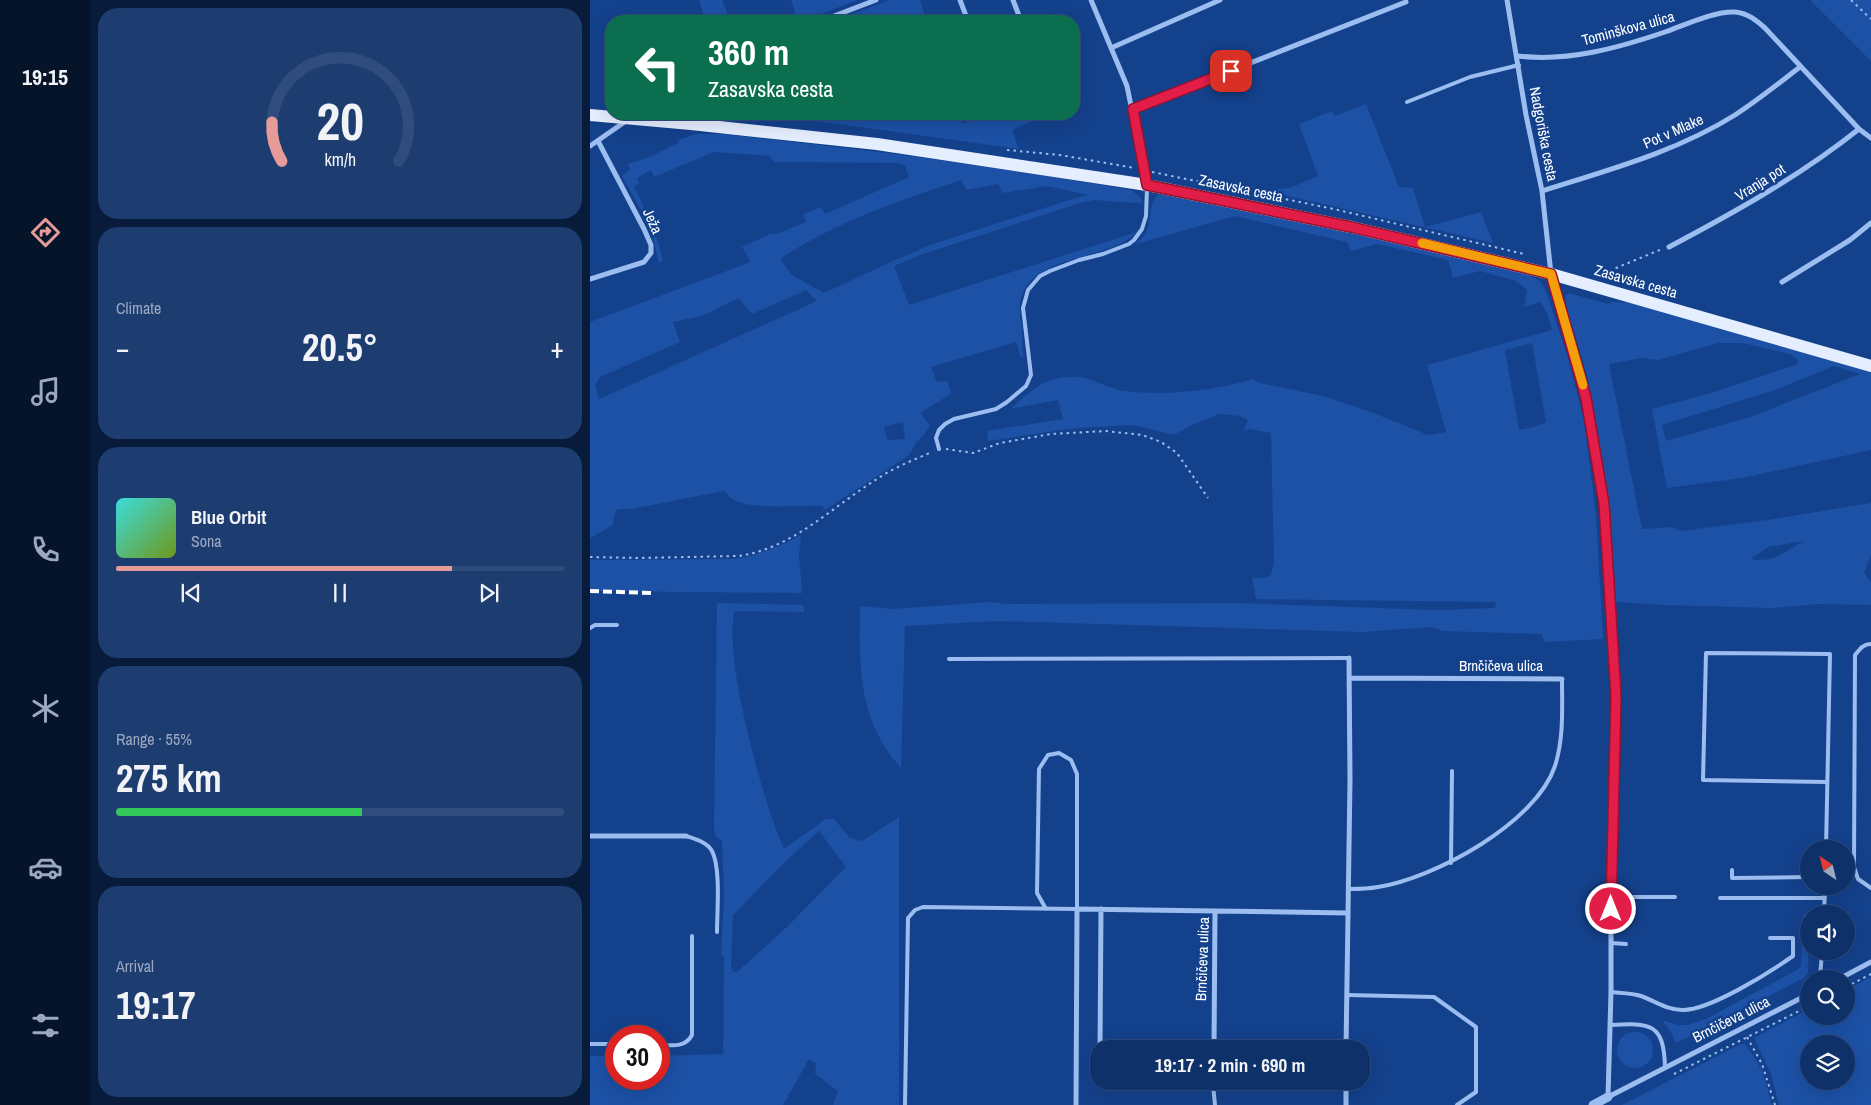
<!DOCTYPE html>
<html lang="en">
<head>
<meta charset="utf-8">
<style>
	body { margin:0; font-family:"Archivo Narrow",sans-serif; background:#1d3d71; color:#f1f3f6; height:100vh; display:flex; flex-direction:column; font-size:19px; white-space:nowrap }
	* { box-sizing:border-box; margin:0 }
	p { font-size:16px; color:#9ba9c0 }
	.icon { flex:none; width:28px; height:28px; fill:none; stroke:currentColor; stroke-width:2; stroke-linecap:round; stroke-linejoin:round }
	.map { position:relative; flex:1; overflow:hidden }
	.drawer { display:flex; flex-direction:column; gap:8px; padding:8px; background:#081b3a; width:500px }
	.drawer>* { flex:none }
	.top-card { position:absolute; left:15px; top:15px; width:475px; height:105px; border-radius:20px; box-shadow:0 5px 20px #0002,0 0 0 1px #2f4c7d; background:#0b6e4f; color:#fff; overflow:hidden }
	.needle { width:32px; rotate:325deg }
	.buttons { position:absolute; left:1210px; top:840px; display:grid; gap:10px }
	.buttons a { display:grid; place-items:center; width:55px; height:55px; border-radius:50%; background:#0f3169; box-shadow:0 5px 20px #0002,0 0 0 1px #2f4c7d; font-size:25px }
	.speed { position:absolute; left:15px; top:1025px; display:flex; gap:10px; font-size:25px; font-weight:700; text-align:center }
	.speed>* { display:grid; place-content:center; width:65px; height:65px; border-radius:50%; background:#0f3169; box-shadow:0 5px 20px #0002,0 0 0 1px #2f4c7d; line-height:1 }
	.speed .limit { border:8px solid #d22; background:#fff; color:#111 }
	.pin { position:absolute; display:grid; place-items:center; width:42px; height:42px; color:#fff; margin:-21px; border-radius:10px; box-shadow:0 2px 8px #0006 }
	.me { position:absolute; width:55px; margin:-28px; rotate:0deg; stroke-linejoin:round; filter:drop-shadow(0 0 4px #0008) }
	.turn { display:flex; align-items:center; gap:18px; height:105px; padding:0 20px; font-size:22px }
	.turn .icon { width:65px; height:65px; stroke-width:2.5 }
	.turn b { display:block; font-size:35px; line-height:42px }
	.big { font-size:38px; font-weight:700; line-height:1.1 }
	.drawer .card { flex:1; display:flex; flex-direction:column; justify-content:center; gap:8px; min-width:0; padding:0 18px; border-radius:20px; background:#1d3d71 }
	.drawer .dial { align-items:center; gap:0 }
	.dial svg { height:130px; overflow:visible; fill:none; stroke:#2f4c7d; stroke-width:7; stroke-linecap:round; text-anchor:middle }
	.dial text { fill:#f1f3f6; stroke:none }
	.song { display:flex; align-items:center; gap:15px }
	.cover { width:60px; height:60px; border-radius:8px; background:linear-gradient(135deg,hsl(180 70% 55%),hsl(80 70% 35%)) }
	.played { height:5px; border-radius:2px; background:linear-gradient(90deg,#e69b98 75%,#2f4c7d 75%) }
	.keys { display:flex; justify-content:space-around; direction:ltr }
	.heat { display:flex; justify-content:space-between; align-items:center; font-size:28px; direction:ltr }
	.charge { height:8px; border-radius:4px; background:linear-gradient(90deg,#34c759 55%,#2f4c7d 0) }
	.trip { position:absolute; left:500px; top:1040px; width:280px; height:50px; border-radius:20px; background:#0f3169; box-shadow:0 5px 20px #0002,0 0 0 1px #2f4c7d; font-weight:700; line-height:50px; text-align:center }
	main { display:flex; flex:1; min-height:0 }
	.dock { display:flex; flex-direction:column; width:90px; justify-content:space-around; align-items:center; background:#06142a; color:#9ba9c0 }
	.dock .icon { width:35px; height:35px }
	.dock .active { color:#e69b98 }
	.dock b { font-size:22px; color:#f1f3f6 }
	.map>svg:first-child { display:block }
	.green { fill:#1c51a6; fill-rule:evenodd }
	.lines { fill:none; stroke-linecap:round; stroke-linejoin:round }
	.path { stroke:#9cbdf0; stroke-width:2; stroke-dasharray:2.5 4; stroke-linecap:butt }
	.service { stroke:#9cbdf0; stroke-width:4 }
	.minor { stroke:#9cbdf0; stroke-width:5 }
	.tertiary { stroke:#9cbdf0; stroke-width:9 }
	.primary { stroke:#e5eeff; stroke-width:12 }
	.rail { stroke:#fff; stroke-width:4; stroke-dasharray:9 4; stroke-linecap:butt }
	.route-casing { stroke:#92132f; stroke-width:12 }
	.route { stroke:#e11d48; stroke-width:9 }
	.slow { stroke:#f59e0b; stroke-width:9 }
	.labels { text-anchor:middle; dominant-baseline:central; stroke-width:5; stroke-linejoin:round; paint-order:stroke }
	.street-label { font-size:15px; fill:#fff; stroke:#14418c }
</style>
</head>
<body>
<main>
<nav class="dock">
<b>19:15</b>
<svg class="icon active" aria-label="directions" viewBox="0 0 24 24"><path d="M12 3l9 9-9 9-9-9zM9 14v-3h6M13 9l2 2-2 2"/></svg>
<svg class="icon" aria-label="music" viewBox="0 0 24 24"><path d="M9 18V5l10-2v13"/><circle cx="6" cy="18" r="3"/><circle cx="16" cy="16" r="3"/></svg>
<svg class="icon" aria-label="phone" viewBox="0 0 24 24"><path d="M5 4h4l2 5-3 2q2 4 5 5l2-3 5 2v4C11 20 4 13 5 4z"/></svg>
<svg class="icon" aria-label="climate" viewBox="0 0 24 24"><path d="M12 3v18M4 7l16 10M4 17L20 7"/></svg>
<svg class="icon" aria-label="car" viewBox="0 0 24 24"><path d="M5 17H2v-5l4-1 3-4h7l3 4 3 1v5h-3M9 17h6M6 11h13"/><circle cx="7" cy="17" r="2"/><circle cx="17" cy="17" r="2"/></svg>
<svg class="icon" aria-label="filters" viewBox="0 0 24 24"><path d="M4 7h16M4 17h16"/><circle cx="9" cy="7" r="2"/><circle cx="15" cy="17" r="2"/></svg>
</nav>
<section class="drawer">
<div class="card dial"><svg viewBox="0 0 100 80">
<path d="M14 69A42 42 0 1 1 86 69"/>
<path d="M14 69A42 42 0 0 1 8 45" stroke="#e69b98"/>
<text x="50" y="56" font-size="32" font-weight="700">20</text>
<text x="50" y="72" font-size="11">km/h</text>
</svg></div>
<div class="card"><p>Climate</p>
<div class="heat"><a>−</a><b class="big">20.5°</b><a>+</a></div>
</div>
<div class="card">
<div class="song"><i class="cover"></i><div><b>Blue Orbit</b><p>Sona</p></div></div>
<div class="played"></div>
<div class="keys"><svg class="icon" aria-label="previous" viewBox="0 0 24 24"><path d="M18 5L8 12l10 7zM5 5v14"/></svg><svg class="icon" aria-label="pause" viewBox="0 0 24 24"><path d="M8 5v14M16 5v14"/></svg><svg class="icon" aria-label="next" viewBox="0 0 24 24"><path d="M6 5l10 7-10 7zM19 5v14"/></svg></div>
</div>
<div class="card"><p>Range · 55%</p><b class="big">275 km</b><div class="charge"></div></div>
<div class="card"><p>Arrival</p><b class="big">19:17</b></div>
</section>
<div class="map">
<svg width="1281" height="1105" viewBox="0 0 1281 1105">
	<rect width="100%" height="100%" fill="#14418c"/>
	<!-- green -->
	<path class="green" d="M 109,0 L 132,0 L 140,21 L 116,21 Z
		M 201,0 L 268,0 L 212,21 L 208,21 Z
		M 300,0 L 330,0 L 337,21 L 243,21 Z
		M 1220,0 L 1281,0 L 1281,61 Z
		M 776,104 L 809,187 L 823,188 L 835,227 L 891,212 L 903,243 L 685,193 L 681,189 L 700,188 L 728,176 L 709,124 L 742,111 L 745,116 Z
		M 154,114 L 369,114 L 372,124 L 401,114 L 456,115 L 422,130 L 429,149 L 226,121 Z
		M 106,134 L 133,134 L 298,153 L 429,171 L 541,190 L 549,196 L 553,202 L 544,203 L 505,200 L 490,203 L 330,255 L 304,266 L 319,305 L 547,232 C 516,263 439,252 430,303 C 429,312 431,321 432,330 C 433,339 432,348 433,357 L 431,358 L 426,342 L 341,367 L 347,382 L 358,381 L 361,394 L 330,413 L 340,425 C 337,433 332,436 327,442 C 323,446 323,451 318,456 L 235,510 L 232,506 C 208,505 167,510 146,501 C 141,499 138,495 134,491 L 41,509 L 28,509 L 24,514 L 23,525 L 0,538 L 0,322 L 161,262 L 152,247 L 180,234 L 187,234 L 216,222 L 213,214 L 231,207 L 235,214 L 319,177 L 315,166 L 309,163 L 184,162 L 180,156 L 124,152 L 64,177 L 61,170 L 47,178 L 49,183 L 44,187 L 63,226 L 73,260 L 69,263 L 62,233 L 55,217 L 32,176 L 40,170 L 38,164 L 57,158 L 88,143 L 89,140 ZM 371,180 L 376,190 L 408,184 L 413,193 L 457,186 L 498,195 L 482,199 L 340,245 L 303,261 L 234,293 L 202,275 L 190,259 C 245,222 309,201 371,180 ZM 216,290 L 227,301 L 9,399 L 5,386 L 10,377 L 90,342 L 83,322 L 112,316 L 149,298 L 162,314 ZM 313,422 L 315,439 L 297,440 L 294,427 Z
		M 568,195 L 576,195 L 754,231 L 938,274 L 950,281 L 956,291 L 978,358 L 994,420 L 1006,514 L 1013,639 L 954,642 L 952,634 L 852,631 L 842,627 L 772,632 L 407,621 L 315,626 L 311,768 C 268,721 269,666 270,606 L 303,609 L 401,602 L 415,604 L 648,603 L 847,610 L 905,608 L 906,602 L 666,599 L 662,578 L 674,578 L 681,575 L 684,563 L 681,433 L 658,429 L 653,432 L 658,420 L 650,416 L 630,414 L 602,425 L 584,435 L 543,425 L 486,428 L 398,441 L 397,431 L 473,419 L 468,400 L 420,409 C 430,401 439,392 450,385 C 460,378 482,375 494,378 C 508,381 520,389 534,391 C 576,396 623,391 663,379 L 670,383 L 733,396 L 781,412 L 838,435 L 856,432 L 837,365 L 962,330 L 957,313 L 950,302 L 934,307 L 937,290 L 926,281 L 890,271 L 863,278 L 858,260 L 787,244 L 761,251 L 757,242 L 645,216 L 546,244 C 551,239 556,234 558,227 C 562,215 558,204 568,195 ZM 942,343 L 956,422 L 947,426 L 929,430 L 915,350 Z
		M 979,293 L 1018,304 L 1022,302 L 1046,303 L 1281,371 L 1281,450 L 1152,478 L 1077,488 L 1062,409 L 1124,392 L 1208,364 L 1207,359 L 1200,354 L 1153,343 L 1128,343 L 1068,360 L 1051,358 L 1019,364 L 1052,529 L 1083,527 L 1090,531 L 1177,520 L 1281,503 L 1281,555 L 1274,573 L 1281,582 L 1281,605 L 1227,604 L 1182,608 L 1073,605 L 1025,602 L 1010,458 L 1001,399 L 998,379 L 975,301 L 976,295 ZM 1244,366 L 1270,374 L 1160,417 L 1076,441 L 1072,425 L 1185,390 ZM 1214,541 C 1193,552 1186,563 1161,559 L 1178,547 Z
		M 211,535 L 209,555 L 212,593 L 0,591 L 0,560 L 147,559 C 170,554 190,547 211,535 Z
		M 127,603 L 213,605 L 214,612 L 144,611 C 139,649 148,688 156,725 C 166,767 177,809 194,849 L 236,819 L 244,819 L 260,838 L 272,841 L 309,817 L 309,1105 L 243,1105 L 248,1091 L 225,1074 L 226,1063 L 219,1059 L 193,1105 L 0,1105 L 0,1056 L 26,1056 L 26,1079 L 69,1079 L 69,1056 L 133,1054 L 134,956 L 131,955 L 134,898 L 132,841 L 126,837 L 124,828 ZM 229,831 L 256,867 L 198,926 L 147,972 L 143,972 L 141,968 L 143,915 L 198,859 Z
		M 1213,914 L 1219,917 L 1218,972 L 1214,978 L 1090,1041 L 1085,1042 L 1083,1036 L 1072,1020 L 1088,1025 L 1098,1025 L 1116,1019 L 1207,970 L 1211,966 Z
		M 1281,977 L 1281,1105 L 1189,1105 L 1181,1074 L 1164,1038 L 1219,1009 L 1219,1016 L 1256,1016 L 1256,990 ZM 1219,1044 L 1256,1044 L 1256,1081 L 1219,1081 Z
		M1027 1050a18 18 0 1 1 36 0a18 18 0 1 1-36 0Z
		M 1151,1044 L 1155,1044 L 1167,1061 L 1172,1071 L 1182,1105 L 1032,1105 Z"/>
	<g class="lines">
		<!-- path -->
		<path class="path" d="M 1261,0 L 1281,19
			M 417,150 L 470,155 L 545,168
			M 562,172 L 744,209 L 934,254
			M 1008,274 L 1014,275 L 1026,268 L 1072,249
			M 356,449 L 383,453 L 410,443 L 461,434 L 516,431 L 552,435 L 571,442 L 587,453 L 618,498
			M 0,557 L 48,558 L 148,556 C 202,549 242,507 287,479 C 303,468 323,460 342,452
			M 1256,987 L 1281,974
			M 1157,1037 L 1172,1064 L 1185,1105
			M 1084,1074 L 1219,1006"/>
		<!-- service -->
		<path class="service" d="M 817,102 L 880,77 L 929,65
			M 349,449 L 346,438 L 349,430 L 355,424 L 364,419 L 406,409 L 417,402 L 436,386 L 441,375 L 433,308 L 438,290 L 450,276 L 460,271 L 489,260 L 513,254 L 539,244 L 544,240 L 552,229 L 556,216 L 557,188
			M 0,628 L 5,625 L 27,625
			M 1281,644 C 1273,644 1270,649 1265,655 L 1264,867 L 1268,879 L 1281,888
			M 359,659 L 759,658
			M 96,836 C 105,839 117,842 122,851 C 131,868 127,912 127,932
			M 1236,849 L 1240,654 L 1116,653 L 1113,780 L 1237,782
			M 861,863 L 862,771
			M 1142,870 L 1142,878 L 1219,877
			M 758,889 C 768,889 778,889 788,887 C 845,878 946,823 965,766 C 974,738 972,707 972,679
			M 1042,897 L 1085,897
			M 1130,898 L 1235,898
			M 1234,914 L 1235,886
			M 1021,943 L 1036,944
			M 1230,979 L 1232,951
			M 1021,992 C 1030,993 1042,993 1051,996 C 1065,1001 1077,1010 1092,1010 C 1119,1011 1180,972 1203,956 L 1203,938 L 1180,938
			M 757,995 L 844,997 L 886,1027 L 886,1092 L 867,1105
			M 1020,1025 C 1060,1023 1074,1022 1075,1068
			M 0,1044 L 26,1044
			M 69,1045 C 82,1045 95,1048 102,1035 L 102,936
			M 623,1085 L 625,1105
			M 315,1105 L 318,918 L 325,910 L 333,907 L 487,909 L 487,774 L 481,760 L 469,753 L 458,755 L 449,769 L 447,893 L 456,909"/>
		<!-- minor -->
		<path class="minor" d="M 370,0 L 378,21
			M 423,0 L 431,21
			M 501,0 L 537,86 L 557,185
			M 917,0 L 936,115 L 952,191 L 961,274 L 996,398 L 1013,505 L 1026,696 L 1021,858 L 1021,992 L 1018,1097 L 1219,994
			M 231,21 L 286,0
			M 521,48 L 630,0
			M 928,56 C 978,62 1028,48 1075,32 C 1095,25 1124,11 1145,12 C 1158,13 1167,21 1175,28 L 1269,129 L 1281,138
			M 543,109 L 816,2
			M 0,146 L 36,121
			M 952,191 C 1018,170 1086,152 1145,115 C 1168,100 1189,83 1210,67
			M 1079,247 C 1145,212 1210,176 1269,129
			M 0,279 L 54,262 L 61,253 L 61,245 L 54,229 L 8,141
			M 1192,282 L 1260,240 L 1281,223
			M 760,678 L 972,679
			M 0,836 L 96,836
			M 1249,979 L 1281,962
			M 510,1049 L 511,909
			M 624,1049 L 625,911 L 758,913
			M 756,1049 L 760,780 L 759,658
			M 510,1081 L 510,1084 L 623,1085
			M 623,1081 L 623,1085 L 756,1085
			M 486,1105 L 487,909 L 625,911
			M 756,1105 L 756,1081"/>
		<!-- tertiary -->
		<path class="tertiary" d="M 1003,1105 L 1018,1097"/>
		<!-- primary -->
		<path class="primary" d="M 0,115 L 101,124 L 287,144 L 557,185 L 761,227 L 961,274 L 1281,366"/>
		<!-- rail -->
		<path class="rail" d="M 0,591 L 62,593"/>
	</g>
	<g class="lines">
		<!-- route casing -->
		<g class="route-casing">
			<path id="route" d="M 641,71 L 543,109 L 557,185 L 761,227 L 961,274 L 996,398 L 1014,504 L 1026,696 L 1021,909"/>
		</g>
		<!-- route -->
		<use href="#route" class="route"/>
		<!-- slow -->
		<path class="slow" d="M 832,243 L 961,274 L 993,385"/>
	</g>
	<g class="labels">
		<!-- street labels -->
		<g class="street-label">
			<text transform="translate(1038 28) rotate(-15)">Tominškova ulica</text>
			<text transform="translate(1083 131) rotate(-24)">Pot v Mlake</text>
			<text transform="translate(954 134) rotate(79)">Nadgoriška cesta</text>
			<text transform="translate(1170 182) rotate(-32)">Vranja pot</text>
			<text transform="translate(651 188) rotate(12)">Zasavska cesta</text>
			<text transform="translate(63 221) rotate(65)">Ježa</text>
			<text transform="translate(1046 281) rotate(16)">Zasavska cesta</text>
			<text x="911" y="665">Brnčičeva ulica</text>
			<text transform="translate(612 959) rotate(-88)">Brnčičeva ulica</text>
			<text transform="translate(1141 1019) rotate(-27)">Brnčičeva ulica</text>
		</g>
	</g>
</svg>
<div class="buttons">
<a><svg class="needle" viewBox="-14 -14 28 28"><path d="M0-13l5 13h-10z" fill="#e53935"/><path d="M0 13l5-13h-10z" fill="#9ba9c0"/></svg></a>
<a><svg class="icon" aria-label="sound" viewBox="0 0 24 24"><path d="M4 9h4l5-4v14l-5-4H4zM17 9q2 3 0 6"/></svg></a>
<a><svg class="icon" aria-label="search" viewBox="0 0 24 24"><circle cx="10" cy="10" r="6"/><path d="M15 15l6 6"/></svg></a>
<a><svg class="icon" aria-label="layers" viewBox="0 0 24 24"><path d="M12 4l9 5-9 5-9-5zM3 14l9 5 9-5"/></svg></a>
</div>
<div class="speed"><div class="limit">30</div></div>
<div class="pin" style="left:641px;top:71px;background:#d93025"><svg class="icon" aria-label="arrive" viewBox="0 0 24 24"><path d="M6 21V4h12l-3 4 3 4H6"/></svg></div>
<svg class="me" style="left:1021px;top:909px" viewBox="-20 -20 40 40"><circle r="17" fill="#e11d48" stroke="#fff" stroke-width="3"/><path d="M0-11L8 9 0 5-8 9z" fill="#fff"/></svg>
<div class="trip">19:17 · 2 min · 690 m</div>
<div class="top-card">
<div class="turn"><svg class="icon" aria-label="left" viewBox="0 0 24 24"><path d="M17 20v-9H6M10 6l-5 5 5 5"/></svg><div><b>360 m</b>Zasavska cesta</div></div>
</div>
</div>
</main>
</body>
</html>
